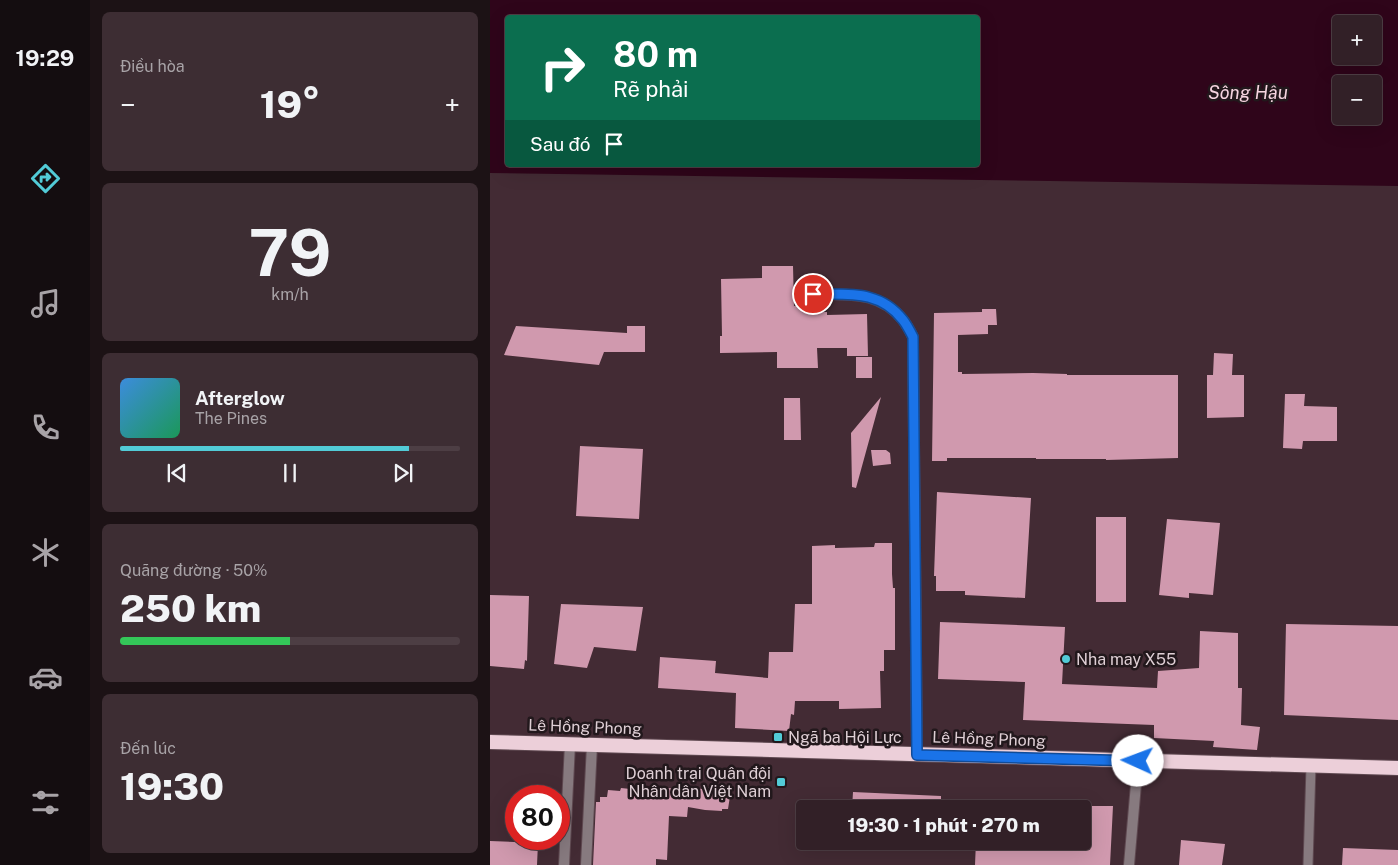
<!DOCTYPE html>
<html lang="vi">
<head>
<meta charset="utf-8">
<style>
	body { margin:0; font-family:"Public Sans",sans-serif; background:#3d2d33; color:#f1f3f6; height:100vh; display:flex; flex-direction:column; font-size:19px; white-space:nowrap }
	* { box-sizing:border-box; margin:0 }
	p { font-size:16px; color:#a8a3a7 }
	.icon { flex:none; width:28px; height:28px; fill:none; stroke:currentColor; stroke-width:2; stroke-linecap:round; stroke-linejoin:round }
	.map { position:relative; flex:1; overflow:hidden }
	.drawer { display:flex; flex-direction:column; gap:12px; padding:12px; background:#1c1215; width:400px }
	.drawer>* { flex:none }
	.banner { position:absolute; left:15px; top:15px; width:475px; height:152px; border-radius:5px; box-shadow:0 5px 20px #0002,0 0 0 1px #4d3e44; background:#0b6e4f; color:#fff; overflow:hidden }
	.buttons { position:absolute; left:842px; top:15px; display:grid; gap:10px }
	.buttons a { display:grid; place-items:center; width:50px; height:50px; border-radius:5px; background:#322027; box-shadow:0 5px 20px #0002,0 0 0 1px #4d3e44; font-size:25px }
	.speed { position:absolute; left:15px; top:785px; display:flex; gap:10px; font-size:25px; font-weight:700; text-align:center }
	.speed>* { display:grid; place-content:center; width:65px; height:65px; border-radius:50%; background:#322027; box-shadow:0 5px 20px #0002,0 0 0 1px #4d3e44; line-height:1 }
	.speed .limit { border:8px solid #d22; background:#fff; color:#111 }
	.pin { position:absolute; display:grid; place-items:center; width:42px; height:42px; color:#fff; margin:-21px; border:2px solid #fff; border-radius:50%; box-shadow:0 1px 5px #0007 }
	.me { position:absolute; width:55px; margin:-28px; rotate:272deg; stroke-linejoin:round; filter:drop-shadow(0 0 4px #0008) }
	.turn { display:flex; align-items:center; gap:18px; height:105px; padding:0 25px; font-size:22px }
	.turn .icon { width:65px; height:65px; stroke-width:2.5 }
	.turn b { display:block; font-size:35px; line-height:42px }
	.then { display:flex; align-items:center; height:48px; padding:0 25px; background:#0003; gap:10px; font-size:19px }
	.big { font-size:38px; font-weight:800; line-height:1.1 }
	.drawer .widget { flex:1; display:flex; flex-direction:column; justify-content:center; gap:8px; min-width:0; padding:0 18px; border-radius:8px; background:#3d2d33 }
	.drawer .dial { align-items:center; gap:0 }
	.dial b { font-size:65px; line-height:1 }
	.song { display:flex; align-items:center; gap:15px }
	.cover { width:60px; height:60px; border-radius:8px; background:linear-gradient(135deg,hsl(210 70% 55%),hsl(150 70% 35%)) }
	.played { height:5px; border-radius:2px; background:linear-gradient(90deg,#52cbd7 85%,#4d3e44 85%) }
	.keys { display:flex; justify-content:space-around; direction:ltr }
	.heat { display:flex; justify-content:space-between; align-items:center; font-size:28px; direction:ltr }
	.charge { height:8px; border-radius:4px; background:linear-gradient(90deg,#34c759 50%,#4d3e44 0) }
	.trip { position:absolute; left:306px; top:800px; width:295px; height:50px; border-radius:5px; background:#322027; box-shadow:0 5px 20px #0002,0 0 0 1px #4d3e44; font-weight:800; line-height:50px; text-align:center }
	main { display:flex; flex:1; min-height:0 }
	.tab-bar { display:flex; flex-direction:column; width:90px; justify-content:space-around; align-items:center; background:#140d10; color:#a8a3a7 }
	.tab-bar .icon { width:35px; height:35px }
	.tab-bar .active { color:#52cbd7 }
	.tab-bar b { font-size:22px; color:#f1f3f6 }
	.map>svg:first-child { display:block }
	.water { fill:#2f051a; fill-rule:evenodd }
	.building { fill:#d099ae }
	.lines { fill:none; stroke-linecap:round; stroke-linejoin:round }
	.service-casing { stroke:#5f4951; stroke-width:11 }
	.minor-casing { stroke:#5f4951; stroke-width:12 }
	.tertiary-casing { stroke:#5f4951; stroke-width:12 }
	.trunk-casing { stroke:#5f4951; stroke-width:16 }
	.service { stroke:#877a7f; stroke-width:9 }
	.minor { stroke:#877a7f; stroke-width:10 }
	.tertiary { stroke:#877a7f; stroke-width:10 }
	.trunk { stroke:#eccfd9; stroke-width:14 }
	.route-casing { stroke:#114b97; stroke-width:12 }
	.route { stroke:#1a73e8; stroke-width:9 }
	.poi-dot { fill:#52cbd7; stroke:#22181c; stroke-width:2 }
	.labels { text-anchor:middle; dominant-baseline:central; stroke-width:5; stroke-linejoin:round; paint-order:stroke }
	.poi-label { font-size:16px; fill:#dfcfd5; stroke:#22181c; text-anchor:start }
	.street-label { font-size:16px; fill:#dfcfd5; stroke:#22181c }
	.water-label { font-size:18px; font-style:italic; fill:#f6d4e0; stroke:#22181c }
</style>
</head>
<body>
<main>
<nav class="tab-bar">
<b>19:29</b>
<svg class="icon active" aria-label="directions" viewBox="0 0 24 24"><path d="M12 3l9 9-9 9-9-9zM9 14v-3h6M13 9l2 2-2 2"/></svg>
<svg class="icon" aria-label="music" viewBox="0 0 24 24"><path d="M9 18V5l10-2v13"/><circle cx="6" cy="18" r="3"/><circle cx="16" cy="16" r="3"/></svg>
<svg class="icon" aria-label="phone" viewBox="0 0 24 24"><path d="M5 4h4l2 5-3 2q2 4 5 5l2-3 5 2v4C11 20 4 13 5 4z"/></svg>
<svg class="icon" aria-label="climate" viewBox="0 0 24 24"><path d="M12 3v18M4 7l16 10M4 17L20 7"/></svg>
<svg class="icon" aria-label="car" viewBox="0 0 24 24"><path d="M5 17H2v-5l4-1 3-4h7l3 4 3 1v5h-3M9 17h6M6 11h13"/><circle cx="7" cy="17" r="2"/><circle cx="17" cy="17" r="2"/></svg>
<svg class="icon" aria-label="filters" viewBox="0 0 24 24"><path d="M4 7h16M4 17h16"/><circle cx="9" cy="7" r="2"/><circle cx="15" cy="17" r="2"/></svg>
</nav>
<section class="drawer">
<div class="widget"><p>Điều hòa</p>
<div class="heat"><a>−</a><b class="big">19°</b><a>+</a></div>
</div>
<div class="widget dial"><b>79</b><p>km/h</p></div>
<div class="widget">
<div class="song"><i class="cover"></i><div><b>Afterglow</b><p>The Pines</p></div></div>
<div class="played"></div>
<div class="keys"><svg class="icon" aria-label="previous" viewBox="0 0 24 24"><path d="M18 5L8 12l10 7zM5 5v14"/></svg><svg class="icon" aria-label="pause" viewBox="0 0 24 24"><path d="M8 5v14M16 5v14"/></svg><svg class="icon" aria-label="next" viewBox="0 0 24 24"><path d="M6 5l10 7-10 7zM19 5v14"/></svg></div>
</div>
<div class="widget"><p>Quãng đường · 50%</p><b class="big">250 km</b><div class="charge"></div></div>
<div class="widget"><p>Đến lúc</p><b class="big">19:30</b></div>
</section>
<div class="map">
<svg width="908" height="865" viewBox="0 0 908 865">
	<rect width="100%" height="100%" fill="#432b34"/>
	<!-- water -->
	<path class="water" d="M 0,0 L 908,0 L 908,186 L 0,173 ZM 18,18 L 488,18 L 488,165 L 18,165 ZM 851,24 L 884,24 L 884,56 L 851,56 ZM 851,84 L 884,84 L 884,116 L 851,116 Z"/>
	<!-- building -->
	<path class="building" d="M 272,266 L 303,266 L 304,306 L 316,306 L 316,312 L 337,312 L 337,315 L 377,314 L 378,356 L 357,356 L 357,348 L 327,348 L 328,368 L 287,368 L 287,352 L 230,353 L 230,336 L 232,336 L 231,279 L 272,278 Z
		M 492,309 L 506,309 L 507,325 L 498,325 L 498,334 L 468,335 L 468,372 L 472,372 L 472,374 L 543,373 L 577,374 L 577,375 L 688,375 L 688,458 L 616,460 L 616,459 L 546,459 L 546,458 L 457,458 L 457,461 L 442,461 L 444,313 L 492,312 Z
		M 26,326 L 137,333 L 137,326 L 155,326 L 155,352 L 114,352 L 109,365 L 14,355 Z
		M 724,353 L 743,354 L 742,375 L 754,375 L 754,417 L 717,418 L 717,375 L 723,375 Z
		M 366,357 L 382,357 L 382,378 L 366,378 Z
		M 795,394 L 815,394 L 814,406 L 847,407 L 847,441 L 813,441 L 812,449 L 793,448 Z
		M 391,397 L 366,488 L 362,487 L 361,433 Z
		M 294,398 L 310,398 L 311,440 L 294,440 Z
		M 90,446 L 153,449 L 149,519 L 86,516 Z
		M 381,450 L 396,450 L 400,453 L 401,464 L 383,466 Z
		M 447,492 L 541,498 L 535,598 L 475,595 L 475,591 L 446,591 L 446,576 L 444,576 Z
		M 606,517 L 636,517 L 636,602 L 606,602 Z
		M 677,519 L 730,523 L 723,595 L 699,593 L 699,598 L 669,595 Z
		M 385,543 L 402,543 L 402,574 L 403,588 L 405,588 L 405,650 L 394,650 L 394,671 L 390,671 L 391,708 L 349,709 L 349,701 L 305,701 L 304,715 L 301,714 L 299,731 L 245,728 L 246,693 L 168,688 L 170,657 L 226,661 L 225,673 L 278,678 L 279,652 L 303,652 L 305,604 L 322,604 L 322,546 L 345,545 L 345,548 L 384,547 Z
		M 0,595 L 39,596 L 37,661 L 35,660 L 34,669 L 0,666 Z
		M 71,604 L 153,607 L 146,651 L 104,647 L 97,668 L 64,664 Z
		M 450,622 L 575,627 L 572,684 L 667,688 L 668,671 L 709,668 L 710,631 L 748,633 L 748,688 L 752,688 L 751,725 L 770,727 L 767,750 L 723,747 L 724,741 L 664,738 L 664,725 L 533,720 L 535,682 L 448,679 Z
		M 796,624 L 908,626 L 908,720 L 794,715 Z
		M 201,787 L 217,790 L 218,787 L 241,790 L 238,809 L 232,809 L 232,811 L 215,810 L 198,807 L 197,817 L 179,816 L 177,860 L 166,859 L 166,865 L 103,865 L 106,802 L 110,802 L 110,797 L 117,797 L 118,790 L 130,791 L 131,788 L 150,790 L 178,791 L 178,788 L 200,790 Z
		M 363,792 L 451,796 L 451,809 L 362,809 Z
		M 592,806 L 623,806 L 620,865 L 485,865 L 486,841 L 592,841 Z
		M 691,840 L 735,844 L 732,865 L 689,865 Z
		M 0,841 L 48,843 L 47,865 L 0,865 Z
		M 853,848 L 908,850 L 908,865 L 852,865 Z"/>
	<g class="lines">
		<!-- service casing -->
		<g class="service-casing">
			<path id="service" d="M 818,865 L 821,766"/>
		</g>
		<!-- minor casing -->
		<g class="minor-casing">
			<path id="minor" d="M 323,294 C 357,295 389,290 413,320 C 417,325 420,331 423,337 L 427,755
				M 639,865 L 648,761"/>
		</g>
		<!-- tertiary casing -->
		<g class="tertiary-casing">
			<path id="tertiary" d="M 74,865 L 80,744
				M 96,865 L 102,745"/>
		</g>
		<!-- trunk casing -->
		<g class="trunk-casing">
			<path id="trunk" d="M 0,742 L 908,768"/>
		</g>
		<!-- service -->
		<use href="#service" class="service"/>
		<!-- minor -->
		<use href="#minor" class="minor"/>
		<!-- tertiary -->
		<use href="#tertiary" class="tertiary"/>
		<!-- trunk -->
		<use href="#trunk" class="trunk"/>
	</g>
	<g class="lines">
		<!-- route casing -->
		<g class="route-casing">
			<path id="route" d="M 323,294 C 357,295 389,289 413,320 C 417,325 420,331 423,337 L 427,755 L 648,761"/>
		</g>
		<!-- route -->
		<use href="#route" class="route"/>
	</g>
	<!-- markers -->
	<g class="poi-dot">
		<circle cx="576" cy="659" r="5"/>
		<rect x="283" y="732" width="10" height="10" rx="2.5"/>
		<rect x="286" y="777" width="10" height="10" rx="2.5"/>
	</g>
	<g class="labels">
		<!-- poi labels -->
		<g class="poi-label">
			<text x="586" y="659">Nha may X55</text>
			<text x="298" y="737">Ngã ba Hội Lực</text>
			<text x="281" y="773" text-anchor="end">Doanh trại Quân đội<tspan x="281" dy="18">Nhân dân Việt Nam</tspan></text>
		</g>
		<!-- street labels -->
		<g class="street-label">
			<text transform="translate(95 727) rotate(2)">Lê Hồng Phong</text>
			<text transform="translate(499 739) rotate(2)">Lê Hồng Phong</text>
		</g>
		<!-- water labels -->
		<g class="water-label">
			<text x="758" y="92">Sông Hậu</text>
		</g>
	</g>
</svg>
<div class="buttons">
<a>+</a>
<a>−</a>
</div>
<div class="speed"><div class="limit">80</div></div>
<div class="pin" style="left:323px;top:294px;background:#d93025"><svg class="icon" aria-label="arrive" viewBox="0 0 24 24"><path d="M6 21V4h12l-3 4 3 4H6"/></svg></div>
<svg class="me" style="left:648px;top:761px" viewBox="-20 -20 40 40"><circle r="19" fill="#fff"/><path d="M0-13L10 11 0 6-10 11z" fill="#1a73e8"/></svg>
<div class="trip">19:30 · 1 phút · 270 m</div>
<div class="banner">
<div class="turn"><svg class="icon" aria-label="right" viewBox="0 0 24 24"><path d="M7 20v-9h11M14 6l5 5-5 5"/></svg><div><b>80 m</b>Rẽ phải</div></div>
<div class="then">Sau đó<svg class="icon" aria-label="arrive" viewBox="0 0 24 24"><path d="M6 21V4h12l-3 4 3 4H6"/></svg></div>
</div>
</div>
</main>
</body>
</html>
